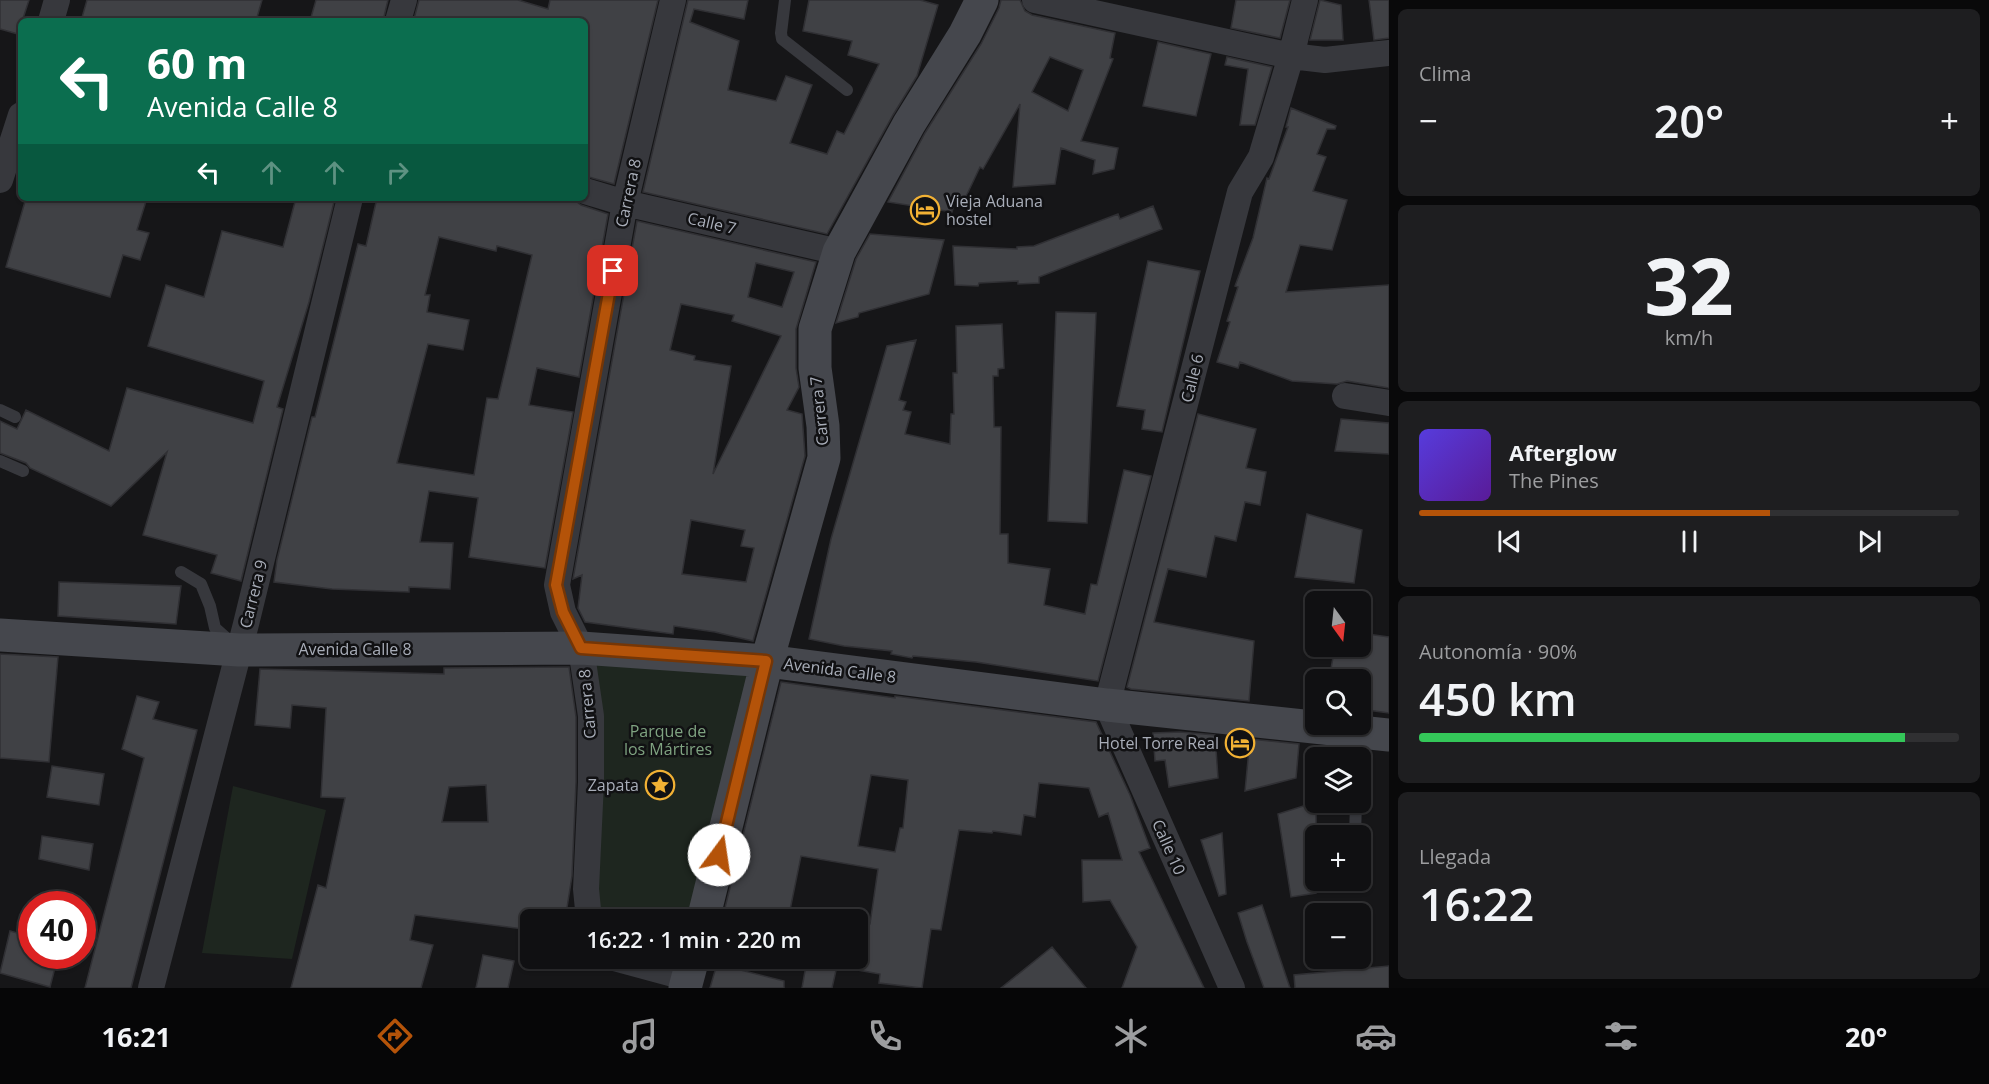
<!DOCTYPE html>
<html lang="es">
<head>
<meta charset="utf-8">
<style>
	body { margin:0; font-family:"Open Sans",sans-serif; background:#1e1e20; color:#f1f3f6; height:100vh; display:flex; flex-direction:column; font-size:22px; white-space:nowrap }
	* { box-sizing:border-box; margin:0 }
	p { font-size:20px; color:#9c9d9f }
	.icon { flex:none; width:33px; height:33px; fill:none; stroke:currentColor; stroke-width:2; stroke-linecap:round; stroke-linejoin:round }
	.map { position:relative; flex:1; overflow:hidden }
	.drawer { display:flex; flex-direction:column; gap:9px; padding:9px; background:#09090a; width:600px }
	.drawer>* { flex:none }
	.top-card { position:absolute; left:18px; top:18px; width:570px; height:183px; border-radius:9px; box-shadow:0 2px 4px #0004,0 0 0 2px #303032; background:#0b6e4f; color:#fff; overflow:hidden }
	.needle { width:39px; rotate:165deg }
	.tools { position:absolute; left:1305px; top:591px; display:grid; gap:12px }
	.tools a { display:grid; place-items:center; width:66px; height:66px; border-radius:9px; background:#101012; box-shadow:0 2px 4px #0004,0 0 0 2px #303032; font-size:30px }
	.speed { position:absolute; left:18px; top:891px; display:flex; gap:12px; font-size:30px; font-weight:700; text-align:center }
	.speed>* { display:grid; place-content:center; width:78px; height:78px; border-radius:50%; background:#101012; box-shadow:0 2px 4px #0004,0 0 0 2px #303032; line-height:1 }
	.speed .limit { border:9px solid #d22; background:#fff; color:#111 }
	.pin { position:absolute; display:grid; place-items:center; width:51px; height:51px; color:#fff; margin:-26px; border-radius:12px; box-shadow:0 3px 9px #0006 }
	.me { position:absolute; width:66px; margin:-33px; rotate:14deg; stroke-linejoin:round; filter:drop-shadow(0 0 4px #0008) }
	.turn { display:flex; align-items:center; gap:21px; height:126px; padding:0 30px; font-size:27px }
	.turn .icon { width:78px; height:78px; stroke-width:2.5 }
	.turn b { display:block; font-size:42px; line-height:51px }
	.lanes { display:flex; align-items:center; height:57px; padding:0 30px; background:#0003; justify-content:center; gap:30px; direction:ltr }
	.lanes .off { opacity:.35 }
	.big { font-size:45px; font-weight:600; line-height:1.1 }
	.drawer .widget { flex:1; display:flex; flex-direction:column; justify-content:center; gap:9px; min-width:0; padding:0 21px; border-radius:9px; background:#1e1e20 }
	.drawer .dial { align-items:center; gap:0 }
	.dial b { font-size:78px; line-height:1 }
	.song { display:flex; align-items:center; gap:18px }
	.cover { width:72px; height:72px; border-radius:9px; background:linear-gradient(135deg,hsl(250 70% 55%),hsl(270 70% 35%)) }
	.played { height:6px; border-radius:3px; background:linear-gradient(90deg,#b45309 65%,#303032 65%) }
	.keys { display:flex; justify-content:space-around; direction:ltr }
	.heat { display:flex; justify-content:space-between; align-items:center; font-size:33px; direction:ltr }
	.charge { height:9px; border-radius:4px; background:linear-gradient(90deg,#34c759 90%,#303032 0) }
	.trip { position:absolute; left:520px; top:909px; width:348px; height:60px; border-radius:9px; background:#101012; box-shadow:0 2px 4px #0004,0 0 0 2px #303032; font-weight:600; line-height:60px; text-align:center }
	.dock { display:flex; height:96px; justify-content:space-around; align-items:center; background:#060607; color:#9c9d9f }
	.dock .icon { width:42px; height:42px }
	.dock .selected { color:#b45309 }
	.dock b { font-size:27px; color:#f1f3f6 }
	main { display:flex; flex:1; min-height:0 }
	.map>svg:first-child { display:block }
	.green { fill:#1e261f }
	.building { fill:#404145; stroke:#303034; stroke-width:1.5; fill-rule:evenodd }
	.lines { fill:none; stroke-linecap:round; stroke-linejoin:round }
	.lane { stroke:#37383d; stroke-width:12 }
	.street { stroke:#37383d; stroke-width:26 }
	.secondary { stroke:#45474d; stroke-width:33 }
	.route-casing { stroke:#753606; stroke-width:15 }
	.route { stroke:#b45309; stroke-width:10 }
	.labels { text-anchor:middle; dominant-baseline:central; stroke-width:5; stroke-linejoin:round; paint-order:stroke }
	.street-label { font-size:16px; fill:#a8adb8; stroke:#111113 }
	.poi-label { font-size:16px; fill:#a8adb8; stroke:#111113; text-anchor:end }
	.park-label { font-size:16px; fill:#7fa381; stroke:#111113 }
</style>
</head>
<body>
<main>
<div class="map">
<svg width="1389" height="988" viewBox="0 0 1389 988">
	<rect width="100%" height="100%" fill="#161618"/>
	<!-- green -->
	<path class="green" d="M 589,657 L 765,673 L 698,919 L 597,919 Z
		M 233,786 L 326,810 L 292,959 L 202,953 Z"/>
	<!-- building -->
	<path class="building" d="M 0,0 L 29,0 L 18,34 L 0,29 Z
		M 87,0 L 262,0 L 256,21 L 81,21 Z
		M 316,0 L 388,0 L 383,21 L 310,21 Z
		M 419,0 L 518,0 L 548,9 L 550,0 L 658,0 L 614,184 L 585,176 L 585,21 L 420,21 L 414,19 Z
		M 688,0 L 748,0 L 744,19 L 694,9 L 690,22 L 739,41 L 728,90 L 776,101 L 786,76 L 812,85 L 790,143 L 827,154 L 837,131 L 844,134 L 879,64 L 848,55 L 852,41 L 803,31 L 809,0 L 920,0 L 938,5 L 917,76 L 893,115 L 827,234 L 643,192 Z
		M 1001,0 L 1020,0 L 1025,11 L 1032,15 L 1115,33 L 1110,58 L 1113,59 L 1081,141 L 1118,148 L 1114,169 L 1093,174 L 1095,160 L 1061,148 L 1055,184 L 1013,187 L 1020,104 L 983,169 L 980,167 L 962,205 L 954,204 L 952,212 L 888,202 L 925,133 L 981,44 L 999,8 ZM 1050,57 L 1083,70 L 1068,111 L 1032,92 Z
		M 1236,0 L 1290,0 L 1280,38 L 1231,28 Z
		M 1320,0 L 1341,5 L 1343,40 L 1310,40 Z
		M 1369,0 L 1389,0 L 1389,38 L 1374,40 Z
		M 1158,42 L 1211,54 L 1196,116 L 1143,106 Z
		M 1227,57 L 1272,67 L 1255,125 L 1240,125 L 1248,69 L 1225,65 Z
		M 1291,108 L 1336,126 L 1335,129 L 1327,129 L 1317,154 L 1326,157 L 1313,191 L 1347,200 L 1332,250 L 1300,245 L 1286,292 L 1389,285 L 1389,388 L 1347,381 L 1337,384 L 1292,381 L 1240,362 L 1238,368 L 1217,362 L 1230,322 L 1227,321 L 1238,287 L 1235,286 L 1253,238 L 1267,178 L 1269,179 L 1288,127 L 1286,127 Z
		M 26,198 L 147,198 L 137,230 L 149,233 L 140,260 L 123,255 L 110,297 L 6,267 Z
		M 296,198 L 335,198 L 309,302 L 277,407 L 283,409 L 241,581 L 211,573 L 217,555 L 143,535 L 167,452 L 111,506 L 30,468 L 26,463 L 0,453 L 0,421 L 17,429 L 26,410 L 109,451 L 127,388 L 253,423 L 264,381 L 148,346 L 166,285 L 204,297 L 222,231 L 283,247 Z
		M 377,198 L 572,198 L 581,205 L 608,214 L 579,377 L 537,368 L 529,405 L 573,412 L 545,568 L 469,557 L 478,498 L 429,491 L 420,542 L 453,543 L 450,589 L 409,587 L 409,592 L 332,589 L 274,582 L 277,560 L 312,417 L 315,417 L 358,244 L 366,246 ZM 439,237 L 496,251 L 497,246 L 532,255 L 498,399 L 487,398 L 474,475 L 397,463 L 428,344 L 463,350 L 469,320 L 427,312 L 430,295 L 425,295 Z
		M 1153,206 L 1162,229 L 1039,277 L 1039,283 L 1018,284 L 1018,281 L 979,283 L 978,286 L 955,285 L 953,246 L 1017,249 L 1017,247 L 1034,246 L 1118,214 L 1120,219 Z
		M 637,221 L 816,262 L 796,329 L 796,368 L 799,387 L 787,410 L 802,414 L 805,456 L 753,641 L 715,632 L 674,626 L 673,634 L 585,622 L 578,608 L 582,575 L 573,579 ZM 756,263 L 794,272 L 782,307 L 748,297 ZM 681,304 L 734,315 L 732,321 L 781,336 L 713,474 L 731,366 L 694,360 L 695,356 L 670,350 ZM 691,520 L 745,530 L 741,546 L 754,548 L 746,582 L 682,574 Z
		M 870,234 L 944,240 L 929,294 L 859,313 L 858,317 L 836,323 L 856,259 Z
		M 1148,261 L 1200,271 L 1162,432 L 1142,429 L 1145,410 L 1117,406 Z
		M 1056,312 L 1096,313 L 1087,523 L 1048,521 Z
		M 1002,324 L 1004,368 L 998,369 L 998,376 L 993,376 L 994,427 L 1001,427 L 1000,534 L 1008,534 L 1008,563 L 1050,569 L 1044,605 L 1085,614 L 1091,584 L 1097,585 L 1124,470 L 1151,476 L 1098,681 L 976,662 L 913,656 L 912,658 L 891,654 L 892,651 L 844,646 L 809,639 L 831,539 L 887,346 L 916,340 L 899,400 L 906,402 L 903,410 L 911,412 L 905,434 L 950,444 L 951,414 L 954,414 L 953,373 L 957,373 L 956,326 Z
		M 1198,414 L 1256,429 L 1246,468 L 1266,472 L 1260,505 L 1245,502 L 1236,541 L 1215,536 L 1206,577 L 1168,569 L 1154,622 L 1254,641 L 1249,701 L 1131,689 L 1127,687 Z
		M 1341,419 L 1389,423 L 1389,454 L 1335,451 Z
		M 1307,514 L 1362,530 L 1354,583 L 1295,577 Z
		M 59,582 L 181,586 L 176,624 L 58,616 Z
		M 1360,633 L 1389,637 L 1389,713 L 1360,709 L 1360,680 L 1329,680 L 1335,646 L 1360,646 Z
		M 0,654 L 58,657 L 49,762 L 0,758 Z
		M 569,667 L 576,717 L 576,782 L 572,876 L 565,920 L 531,920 L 531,930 L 415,915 L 410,940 L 433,945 L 421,988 L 291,988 L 318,885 L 326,888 L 345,798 L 321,797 L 326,708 L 292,705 L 290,728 L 255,725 L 260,669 L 444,674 L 444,668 ZM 486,785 L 488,822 L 442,822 L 449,787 Z
		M 781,682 L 895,698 L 895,696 L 1096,722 L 1130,795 L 1150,848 L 1139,852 L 1204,988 L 1122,988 L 1137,947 L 1110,900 L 1083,902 L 1082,860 L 1122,860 L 1108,813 L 1099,817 L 1089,788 L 1039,783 L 1035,817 L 1024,815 L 1021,835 L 993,831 L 992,833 L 959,830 L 941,930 L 931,929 L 922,988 L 879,983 L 880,974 L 858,970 L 858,922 L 870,924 L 878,869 L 801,856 L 788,920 L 745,912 L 744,920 L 722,920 ZM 871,775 L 908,780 L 903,828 L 900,828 L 895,852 L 858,846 Z
		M 137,696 L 159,702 L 153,719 L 197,730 L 131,988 L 85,988 L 144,758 L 122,749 Z
		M 1180,732 L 1215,735 L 1218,778 L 1169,787 L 1165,760 L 1155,761 L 1153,733 Z
		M 1250,739 L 1299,744 L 1296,778 L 1245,791 Z
		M 52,766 L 104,774 L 99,805 L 47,797 Z
		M 1316,802 L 1316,893 L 1291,897 L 1278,814 Z
		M 1222,833 L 1226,894 L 1219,896 L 1201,840 Z
		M 42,836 L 93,844 L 89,870 L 39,859 Z
		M 1262,905 L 1290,988 L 1264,988 L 1247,942 L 1238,913 Z
		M 10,931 L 32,937 L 32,956 L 58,956 L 50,987 L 0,973 Z
		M 1052,947 L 1086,988 L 1001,988 Z
		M 483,955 L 514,961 L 508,988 L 476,988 Z
		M 807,960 L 837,966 L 832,988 L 802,988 Z
		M 717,964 L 784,981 L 784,988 L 710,988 Z
		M 1389,966 L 1389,988 L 1295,988 L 1294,975 Z"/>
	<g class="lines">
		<!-- lane -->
		<path class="lane" d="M 785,0 L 781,33 L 782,39 L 847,90
			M 0,410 L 15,417
			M 0,461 L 23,471
			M 181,572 L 201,584 L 210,606 L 215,628 L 232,643
			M 1357,758 L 1358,733
			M 1355,836 L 1356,802"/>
		<!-- street -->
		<path class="street" d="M 1035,0 L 1291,56 L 1325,60 L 1389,53
			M 51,21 L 57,0
			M 398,21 L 404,0
			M 0,180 L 21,115
			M 585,191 L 625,203 L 839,252
			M 1345,396 L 1389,403
			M 589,920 L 586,889 L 591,782 L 591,716 L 581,648 L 563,612 L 557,585 L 625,203 L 673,0
			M 614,958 L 688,978
			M 151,988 L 246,624 L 350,198
			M 1232,988 L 1107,705 L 1240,192 L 1261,157 L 1291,56 L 1305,0"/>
		<!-- secondary -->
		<path class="secondary" d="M 0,635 L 239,650 L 581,648 L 767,661 L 1107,705 L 1389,735
			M 703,920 L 767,661 L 824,458 L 823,426 L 815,368 L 815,329 L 839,252 L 909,124 L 965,34 L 982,0
			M 685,988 L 693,958"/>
	</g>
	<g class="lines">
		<!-- route casing -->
		<g class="route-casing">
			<path id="route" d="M 613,271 L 556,585 L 563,612 L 581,648 L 766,661 L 719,855"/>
		</g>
		<!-- route -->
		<use href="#route" class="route"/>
	</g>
	<!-- icons -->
	<defs>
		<g id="hotel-ring" transform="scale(1.5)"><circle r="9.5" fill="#111113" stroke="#f2b134" stroke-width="1.5"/><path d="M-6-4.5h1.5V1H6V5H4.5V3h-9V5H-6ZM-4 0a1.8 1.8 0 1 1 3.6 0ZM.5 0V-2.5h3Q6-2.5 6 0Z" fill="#f2b134"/></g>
		<g id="sight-ring" transform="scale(1.5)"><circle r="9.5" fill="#111113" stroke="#f2b134" stroke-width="1.5"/><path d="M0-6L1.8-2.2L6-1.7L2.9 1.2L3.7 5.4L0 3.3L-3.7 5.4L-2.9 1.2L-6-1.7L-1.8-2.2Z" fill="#f2b134"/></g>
	</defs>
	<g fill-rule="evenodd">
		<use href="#hotel-ring" x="925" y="210"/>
		<use href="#hotel-ring" x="1240" y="743"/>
		<use href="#sight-ring" x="660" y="785"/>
	</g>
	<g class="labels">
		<!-- street labels -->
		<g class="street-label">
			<text transform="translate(628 193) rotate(-78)">Carrera 8</text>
			<text transform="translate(712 223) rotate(13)">Calle 7</text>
			<text transform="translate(1192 378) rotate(-76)">Calle 6</text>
			<text transform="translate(819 411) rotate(-96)">Carrera 7</text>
			<text transform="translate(253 594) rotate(-76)">Carrera 9</text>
			<text x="355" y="649">Avenida Calle 8</text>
			<text transform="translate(840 670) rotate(7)">Avenida Calle 8</text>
			<text transform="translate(587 704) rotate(-95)">Carrera 8</text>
			<text transform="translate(1169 847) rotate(66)">Calle 10</text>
		</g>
		<!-- poi labels -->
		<g class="poi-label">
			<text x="946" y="201" text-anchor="start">Vieja Aduana<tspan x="946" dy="18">hostel</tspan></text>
			<text x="1219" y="743">Hotel Torre Real</text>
			<text x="639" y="785">Zapata</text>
		</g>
		<!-- park labels -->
		<g class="park-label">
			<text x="668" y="731">Parque de<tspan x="668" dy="18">los Mártires</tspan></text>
		</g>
	</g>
</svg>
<div class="tools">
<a><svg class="needle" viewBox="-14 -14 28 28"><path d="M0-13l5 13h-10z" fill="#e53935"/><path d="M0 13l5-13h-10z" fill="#9c9d9f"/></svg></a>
<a><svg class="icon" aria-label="search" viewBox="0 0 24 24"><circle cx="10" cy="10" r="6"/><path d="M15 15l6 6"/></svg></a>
<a><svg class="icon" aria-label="layers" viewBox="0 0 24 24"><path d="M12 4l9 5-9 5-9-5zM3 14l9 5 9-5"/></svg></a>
<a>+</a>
<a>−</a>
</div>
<div class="speed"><div class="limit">40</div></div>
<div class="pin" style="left:613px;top:271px;background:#d93025"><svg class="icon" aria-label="arrive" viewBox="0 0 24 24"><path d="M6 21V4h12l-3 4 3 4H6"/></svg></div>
<svg class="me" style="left:719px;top:855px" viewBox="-20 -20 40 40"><circle r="19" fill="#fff"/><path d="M0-13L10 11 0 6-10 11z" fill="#b45309"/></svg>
<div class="trip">16:22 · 1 min · 220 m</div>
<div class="top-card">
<div class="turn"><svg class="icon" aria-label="left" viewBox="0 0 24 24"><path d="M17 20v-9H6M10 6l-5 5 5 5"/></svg><div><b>60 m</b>Avenida Calle 8</div></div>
<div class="lanes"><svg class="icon" aria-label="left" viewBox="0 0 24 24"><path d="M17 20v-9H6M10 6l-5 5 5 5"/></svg><svg class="icon off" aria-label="ahead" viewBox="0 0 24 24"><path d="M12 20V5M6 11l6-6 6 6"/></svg><svg class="icon off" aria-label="ahead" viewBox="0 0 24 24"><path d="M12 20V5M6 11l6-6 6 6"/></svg><svg class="icon off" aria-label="right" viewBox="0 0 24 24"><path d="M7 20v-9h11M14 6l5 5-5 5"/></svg></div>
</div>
</div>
<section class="drawer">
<div class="widget"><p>Clima</p>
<div class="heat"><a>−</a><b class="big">20°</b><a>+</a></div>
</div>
<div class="widget dial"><b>32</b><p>km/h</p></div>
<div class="widget">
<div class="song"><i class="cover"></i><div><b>Afterglow</b><p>The Pines</p></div></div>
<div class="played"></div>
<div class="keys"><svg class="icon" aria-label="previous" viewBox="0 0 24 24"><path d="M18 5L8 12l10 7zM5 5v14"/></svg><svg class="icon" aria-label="pause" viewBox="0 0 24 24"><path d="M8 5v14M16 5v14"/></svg><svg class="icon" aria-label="next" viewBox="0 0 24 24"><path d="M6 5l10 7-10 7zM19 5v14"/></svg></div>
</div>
<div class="widget"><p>Autonomía · 90%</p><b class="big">450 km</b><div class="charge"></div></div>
<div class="widget"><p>Llegada</p><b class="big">16:22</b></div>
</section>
</main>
<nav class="dock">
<b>16:21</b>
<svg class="icon selected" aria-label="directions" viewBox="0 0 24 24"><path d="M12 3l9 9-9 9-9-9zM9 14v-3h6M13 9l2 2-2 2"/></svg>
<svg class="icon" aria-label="music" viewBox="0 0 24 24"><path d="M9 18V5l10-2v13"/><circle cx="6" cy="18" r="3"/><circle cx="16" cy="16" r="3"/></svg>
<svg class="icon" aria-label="phone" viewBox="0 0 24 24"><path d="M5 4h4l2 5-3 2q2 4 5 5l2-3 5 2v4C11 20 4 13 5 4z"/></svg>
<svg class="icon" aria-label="climate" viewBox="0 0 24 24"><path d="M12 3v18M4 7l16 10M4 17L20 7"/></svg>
<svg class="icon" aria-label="car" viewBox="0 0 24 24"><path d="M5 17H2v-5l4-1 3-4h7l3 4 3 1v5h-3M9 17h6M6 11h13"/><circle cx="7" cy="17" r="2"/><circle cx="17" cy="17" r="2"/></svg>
<svg class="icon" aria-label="filters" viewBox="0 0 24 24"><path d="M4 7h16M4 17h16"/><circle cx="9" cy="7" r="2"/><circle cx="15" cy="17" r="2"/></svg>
<b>20°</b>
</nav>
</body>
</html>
